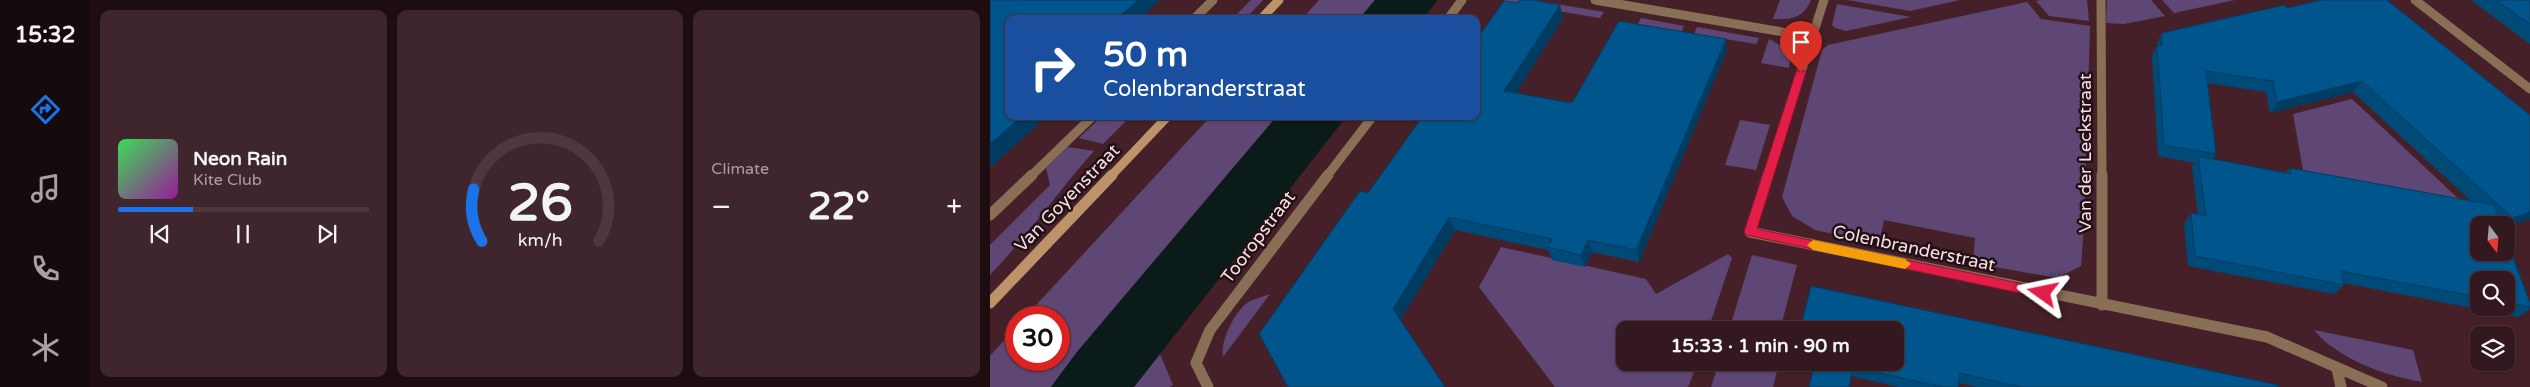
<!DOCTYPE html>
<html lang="en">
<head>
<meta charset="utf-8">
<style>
	body { margin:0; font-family:"Varela Round",sans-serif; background:#3f252c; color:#f1f3f6; height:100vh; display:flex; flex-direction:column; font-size:19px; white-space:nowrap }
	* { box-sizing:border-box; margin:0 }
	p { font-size:16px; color:#a9a0a4 }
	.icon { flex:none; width:28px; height:28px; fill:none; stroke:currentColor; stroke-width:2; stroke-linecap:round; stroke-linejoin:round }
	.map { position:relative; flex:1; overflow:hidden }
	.drawer { display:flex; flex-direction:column; gap:10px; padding:10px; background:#1d0d11; width:900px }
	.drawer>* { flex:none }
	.top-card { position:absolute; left:15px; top:15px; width:475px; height:105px; border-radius:10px; box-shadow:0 1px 4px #0004,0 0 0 1px #4e373d; background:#1a4fa0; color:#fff; overflow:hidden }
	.needle { width:32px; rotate:164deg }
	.controls { position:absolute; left:1480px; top:216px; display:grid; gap:10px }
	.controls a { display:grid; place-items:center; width:45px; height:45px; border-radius:10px; background:#34181f; box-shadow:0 1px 4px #0004,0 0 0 1px #4e373d; font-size:25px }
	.speed { position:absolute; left:15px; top:306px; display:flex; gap:10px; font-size:25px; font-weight:700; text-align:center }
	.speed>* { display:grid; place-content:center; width:65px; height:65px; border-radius:50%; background:#34181f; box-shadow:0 1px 4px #0004,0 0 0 1px #4e373d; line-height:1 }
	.speed .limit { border:8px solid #d22; background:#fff; color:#111 }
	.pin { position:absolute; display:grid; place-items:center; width:42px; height:42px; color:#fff; margin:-51px -21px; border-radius:50% 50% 50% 0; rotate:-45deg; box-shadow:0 0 5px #0007 }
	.pin .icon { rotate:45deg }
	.me { position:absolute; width:55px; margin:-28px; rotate:282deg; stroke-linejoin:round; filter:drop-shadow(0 0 4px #0008) }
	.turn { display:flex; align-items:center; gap:18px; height:105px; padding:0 15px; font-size:22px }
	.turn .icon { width:65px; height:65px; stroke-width:2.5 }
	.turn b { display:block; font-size:35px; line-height:42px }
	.big { font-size:38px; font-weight:700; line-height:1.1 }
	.drawer .widget { flex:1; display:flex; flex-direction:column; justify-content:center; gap:8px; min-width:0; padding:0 18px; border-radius:10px; background:#3f252c }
	.drawer .dial { align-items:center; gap:0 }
	.dial svg { height:130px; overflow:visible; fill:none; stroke:#4e373d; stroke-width:7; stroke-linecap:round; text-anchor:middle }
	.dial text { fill:#f1f3f6; stroke:none }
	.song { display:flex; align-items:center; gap:15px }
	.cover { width:60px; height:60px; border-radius:8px; background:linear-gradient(135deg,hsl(130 70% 55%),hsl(300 70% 35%)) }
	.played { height:5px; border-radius:2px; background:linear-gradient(90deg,#1a73e8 30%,#4e373d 30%) }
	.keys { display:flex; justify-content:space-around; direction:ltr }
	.heat { display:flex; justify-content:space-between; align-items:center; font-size:28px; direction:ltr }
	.drawer .tiles { flex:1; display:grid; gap:10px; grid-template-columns:repeat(3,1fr) }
	.trip { position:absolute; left:626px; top:321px; width:288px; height:50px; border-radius:10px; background:#34181f; box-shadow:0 1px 4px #0004,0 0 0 1px #4e373d; font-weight:700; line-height:50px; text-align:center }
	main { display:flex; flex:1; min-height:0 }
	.menu { display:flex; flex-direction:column; width:90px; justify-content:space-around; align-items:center; background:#150a0c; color:#a9a0a4 }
	.menu .icon { width:35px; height:35px }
	.menu .active { color:#1a73e8 }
	.menu b { font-size:22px; color:#f1f3f6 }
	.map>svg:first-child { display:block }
	.green { fill:#5e4775 }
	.water { fill:#0a1b19 }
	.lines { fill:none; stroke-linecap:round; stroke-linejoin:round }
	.street-far1 { stroke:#896f55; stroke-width:9 }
	.street { stroke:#896f55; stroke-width:11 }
	.secondary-far1 { stroke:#bd9369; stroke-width:9 }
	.secondary { stroke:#bd9369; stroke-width:11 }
	.wall { fill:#004a78; fill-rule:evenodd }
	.shaded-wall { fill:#003c62 }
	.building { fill:#00568c; stroke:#003c62 }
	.route { fill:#e11d48; stroke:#92132f }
	.slow { fill:#f59e0b }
	.labels { text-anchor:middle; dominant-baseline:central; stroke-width:5; stroke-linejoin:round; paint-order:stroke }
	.street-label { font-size:18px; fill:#f9dfe3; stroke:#211014 }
</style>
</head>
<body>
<main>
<nav class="menu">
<b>15:32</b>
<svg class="icon active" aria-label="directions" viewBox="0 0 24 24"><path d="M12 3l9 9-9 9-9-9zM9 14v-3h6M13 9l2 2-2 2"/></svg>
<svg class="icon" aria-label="music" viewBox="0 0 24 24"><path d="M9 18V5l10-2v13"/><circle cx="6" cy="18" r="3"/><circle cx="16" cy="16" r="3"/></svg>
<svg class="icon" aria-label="phone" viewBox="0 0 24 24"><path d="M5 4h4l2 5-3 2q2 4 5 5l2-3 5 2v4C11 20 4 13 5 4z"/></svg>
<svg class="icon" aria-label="climate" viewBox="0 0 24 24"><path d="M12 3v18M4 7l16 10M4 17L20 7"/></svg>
</nav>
<section class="drawer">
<div class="tiles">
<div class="widget">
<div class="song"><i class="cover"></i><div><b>Neon Rain</b><p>Kite Club</p></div></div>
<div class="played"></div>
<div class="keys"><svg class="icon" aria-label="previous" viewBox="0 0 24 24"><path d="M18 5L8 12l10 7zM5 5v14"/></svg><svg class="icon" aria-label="pause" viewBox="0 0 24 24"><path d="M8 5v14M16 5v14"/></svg><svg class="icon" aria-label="next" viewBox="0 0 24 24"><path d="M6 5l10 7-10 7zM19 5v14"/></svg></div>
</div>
<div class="widget dial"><svg viewBox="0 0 100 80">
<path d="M14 69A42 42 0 1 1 86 69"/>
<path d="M14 69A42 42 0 0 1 9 37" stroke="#1a73e8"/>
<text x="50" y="56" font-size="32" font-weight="700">26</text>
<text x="50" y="72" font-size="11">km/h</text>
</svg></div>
<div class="widget"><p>Climate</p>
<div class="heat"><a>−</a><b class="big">22°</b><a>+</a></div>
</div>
</div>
</section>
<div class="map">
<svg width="1540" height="387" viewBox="0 0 1540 387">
	<rect width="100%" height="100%" fill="#462029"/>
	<!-- green -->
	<path class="green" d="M 261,0 L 273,0 L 255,19 L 242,19 Z
		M 329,0 L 385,0 L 369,19 L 312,19 Z
		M 515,0 L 543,0 L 614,12 L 610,18 L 513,2 Z
		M 790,0 L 821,0 C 813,19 802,19 783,19 Z
		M 857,0 L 970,0 L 920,11 Z
		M 1051,0 L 1097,0 L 1099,21 L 1059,16 L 1046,1 Z
		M 1117,0 L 1161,0 L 1175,16 L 1134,24 L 1116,23 Z
		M 1172,0 L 1245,0 L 1184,13 Z
		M 1037,2 L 1051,19 L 1100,26 L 1094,224 L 1091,266 L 1067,278 L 983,263 L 985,238 L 894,220 L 889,244 L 825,230 L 802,216 L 792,197 L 832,50 L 838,45 Z
		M 847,4 L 921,17 L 856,31 L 845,28 L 842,25 Z
		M 651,18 L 694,26 L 691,32 L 648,24 Z
		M 707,27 L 769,38 L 766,44 L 704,34 Z
		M 779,39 L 797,49 L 800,57 L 799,68 L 771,63 Z
		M 1362,99 L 1473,203 L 1314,176 L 1303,114 Z
		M 123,116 L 141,116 L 113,144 L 89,138 L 108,120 Z
		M 221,116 L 287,116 L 87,352 L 61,387 L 0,387 L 0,356 L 26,327 L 26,360 L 69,360 L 69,318 L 35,317 Z
		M 750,120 L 780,125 L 766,170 L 735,165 Z
		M 78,147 L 104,151 C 68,191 38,236 0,275 L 0,245 L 60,185 L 56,168 Z
		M 511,247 L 656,279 L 666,294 L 738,254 L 742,258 L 718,330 L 635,330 L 635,362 L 707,363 L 699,385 L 697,387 L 565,387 L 489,287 Z
		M 762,255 L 807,265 L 790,330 L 739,330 Z
		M 280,294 L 233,357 C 230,341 244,313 257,303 C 262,299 273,297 280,294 Z
		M 1324,330 L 1423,350 L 1432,382 C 1399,376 1368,366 1341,346 C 1334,342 1329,335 1324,330 Z
		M 170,354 L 183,385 L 179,387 L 144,387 Z
		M 729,363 L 729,362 L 789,363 L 783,387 L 721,387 Z"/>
	<!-- water -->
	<path class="water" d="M 385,0 L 448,0 L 433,19 L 369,19 Z
		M 287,116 L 357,116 L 144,387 L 61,387 L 87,352 Z"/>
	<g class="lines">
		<!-- street-far1 -->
		<path class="street-far1" d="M 605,0 L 822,37
			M 1111,0 L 1112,176
			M 1425,0 L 1540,89
			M 204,19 L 223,0
			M 458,19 L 472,0
			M 41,176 L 103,116
			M 337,176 L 383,116
			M 778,176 L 834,0"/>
		<!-- street -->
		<path class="street" d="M 778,175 L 760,232 L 1277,337 L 1392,387
			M 1112,175 L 1112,305
			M 0,215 L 42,175
			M 1347,369 L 1351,387
			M 218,387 L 206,363 L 220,330 L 338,175"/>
		<!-- secondary-far1 -->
		<path class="secondary-far1" d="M 271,19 L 289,0
			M 121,176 L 178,116"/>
		<!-- secondary -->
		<path class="secondary" d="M 0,303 L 122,175"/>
	</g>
	<!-- wall -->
	<path class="wall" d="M 1481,0 L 1540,0 L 1540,44 Z
		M 528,3 L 573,18 L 526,93 L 582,103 L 736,52 L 649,262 L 602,252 L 595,267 L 562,260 L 558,250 L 465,230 L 410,320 L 298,387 L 378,193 Z
		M 1297,8 L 1540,115 L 1540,219 L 1516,227 L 1516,225 L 1489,225 L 1540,303 L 1540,309 L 1528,317 L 1354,283 L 1354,285 L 1344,294 L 1198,266 L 1194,224 L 1201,213 L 1208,215 L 1202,167 L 1204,163 L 1168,156 L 1162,56 L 1167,46 L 1167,44 L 1172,33 ZM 1218,83 L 1276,92 L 1280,113 L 1363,92 L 1481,201 L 1300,168 L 1296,173 L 1223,159 L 1226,154 ZM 1489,280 L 1516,280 L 1516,308 L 1489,308 Z
		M 825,362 L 1288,387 L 987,387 L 969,383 L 968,387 L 909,387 L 861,376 Z"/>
	<!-- shaded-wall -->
	<path class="shaded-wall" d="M 148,0 L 170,0 L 150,19 L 127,19 Z
		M 570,5 L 573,18 L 519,104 L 514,91 Z
		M 736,39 L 736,52 L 649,262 L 646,250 Z
		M 1372,81 L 1363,92 L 1280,113 L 1287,102 Z
		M 32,116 L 57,116 L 1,167 L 0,165 L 0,144 Z
		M 1540,212 L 1540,219 L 1516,227 L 1516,225 L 1515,225 L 1523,218 Z
		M 459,217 L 465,230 L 410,320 L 403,309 Z
		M 598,240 L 602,252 L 595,267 L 591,255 Z"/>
	<!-- building -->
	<path class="building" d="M 0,0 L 148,0 L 127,19 L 19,19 L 19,116 L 32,116 L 0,144 Z
		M 530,0 L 542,0 L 570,5 L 514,91 L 582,103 L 629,21 L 736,39 L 646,250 L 598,240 L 591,255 L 558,247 L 562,239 L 459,217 L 403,309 L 455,387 L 298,387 L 269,334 L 370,191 L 378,193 L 433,116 L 486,116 L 486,40 L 514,1 L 528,3 Z
		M 1332,0 L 1397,0 L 1540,115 L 1540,212 L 1523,218 L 1372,81 L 1287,102 L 1283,81 L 1216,71 L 1226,154 L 1174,145 L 1167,45 L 1172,46 L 1172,33 L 1294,5 L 1297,8 Z
		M 1506,0 L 1540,0 L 1540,24 Z
		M 1208,156 L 1301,174 L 1300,168 L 1504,205 L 1511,225 L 1489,225 L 1489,252 L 1516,252 L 1516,238 L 1540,303 L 1540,307 L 1516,302 L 1516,280 L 1489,280 L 1489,297 L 1351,271 L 1354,285 L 1205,256 L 1201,213 L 1216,216 Z
		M 821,286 L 1288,385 L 1288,387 L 1031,387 L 970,373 L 968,387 L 953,387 L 863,367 L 859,387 L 819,387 L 825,362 L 905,362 L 905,330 L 810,330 Z"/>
	<!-- route -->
	<path class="route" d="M 811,69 L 816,72 L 767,229 L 1053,288 L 1058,289 L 1060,293 L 1058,297 L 1053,298 L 756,235 L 754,232 L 806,72 Z"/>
	<!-- slow -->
	<path class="slow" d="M 823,240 L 915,259 L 921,264 L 915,269 L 823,250 L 817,245 Z"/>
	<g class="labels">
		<!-- street labels -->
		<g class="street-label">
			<text transform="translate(1095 153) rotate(-90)">Van der Leckstraat</text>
			<text transform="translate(77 198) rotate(-46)">Van Goyenstraat</text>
			<text transform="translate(268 237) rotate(-53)">Tooropstraat</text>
			<text transform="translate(924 248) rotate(12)">Colenbranderstraat</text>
		</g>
	</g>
</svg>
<div class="controls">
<a><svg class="needle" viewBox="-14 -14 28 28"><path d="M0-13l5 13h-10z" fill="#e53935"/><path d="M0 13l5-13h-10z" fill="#a9a0a4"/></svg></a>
<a><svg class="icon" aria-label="search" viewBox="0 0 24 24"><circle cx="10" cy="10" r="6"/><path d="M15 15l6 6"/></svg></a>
<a><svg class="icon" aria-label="layers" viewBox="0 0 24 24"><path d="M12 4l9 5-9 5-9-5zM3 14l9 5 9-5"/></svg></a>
</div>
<div class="speed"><div class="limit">30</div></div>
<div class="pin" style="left:811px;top:72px;background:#d93025"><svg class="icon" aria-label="arrive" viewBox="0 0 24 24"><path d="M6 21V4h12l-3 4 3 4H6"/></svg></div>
<svg class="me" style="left:1053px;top:293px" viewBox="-20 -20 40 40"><path d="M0-17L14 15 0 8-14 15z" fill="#e11d48" stroke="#fff" stroke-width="4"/></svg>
<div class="trip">15:33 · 1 min · 90 m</div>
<div class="top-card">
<div class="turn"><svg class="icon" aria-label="right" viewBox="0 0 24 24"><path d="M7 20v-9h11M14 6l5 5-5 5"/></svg><div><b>50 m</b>Colenbranderstraat</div></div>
</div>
</div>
</main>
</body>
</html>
